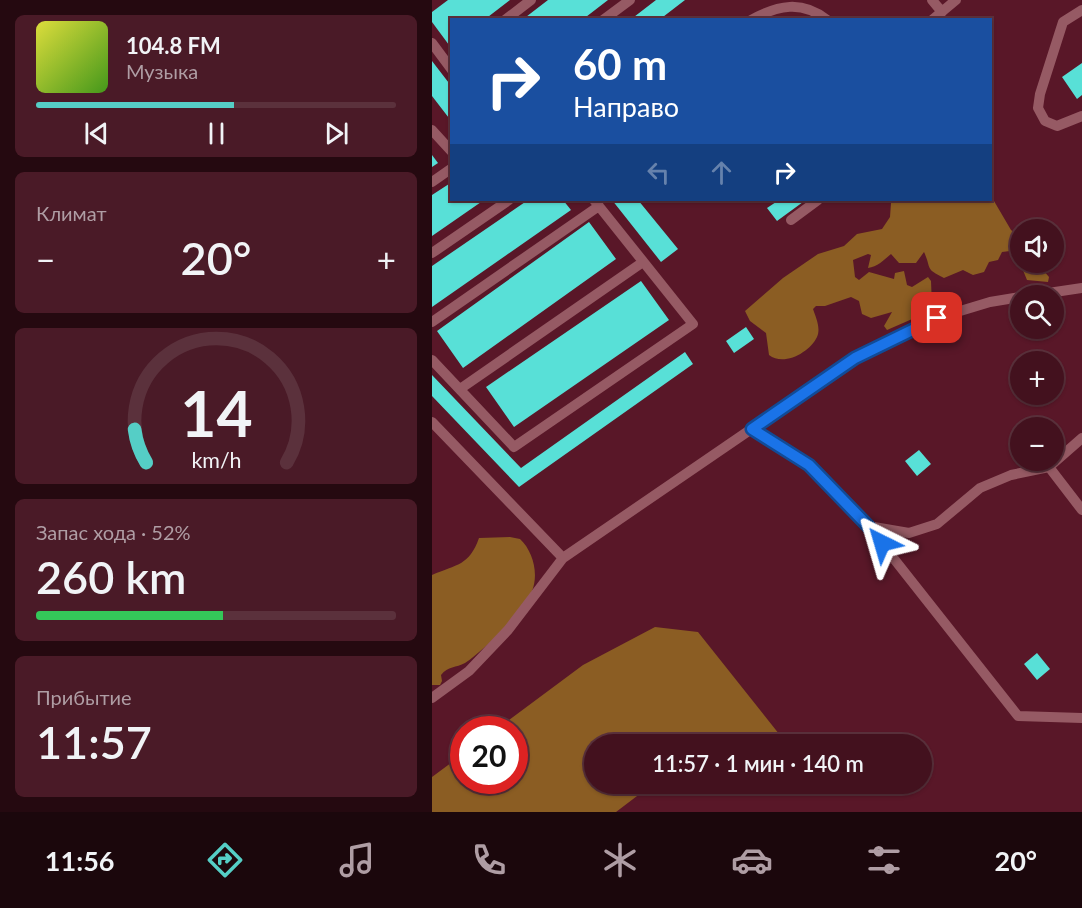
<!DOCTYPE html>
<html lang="ru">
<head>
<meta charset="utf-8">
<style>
	body { margin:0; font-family:Lato,sans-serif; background:#4a1a27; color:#f1f3f6; height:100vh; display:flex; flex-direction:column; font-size:22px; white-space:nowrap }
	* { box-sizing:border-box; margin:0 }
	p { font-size:20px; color:#af9da4 }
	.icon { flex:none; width:33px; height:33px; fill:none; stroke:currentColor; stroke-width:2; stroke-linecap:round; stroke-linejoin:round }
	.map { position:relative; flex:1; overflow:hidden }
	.details { display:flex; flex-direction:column; gap:15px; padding:15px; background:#250910; width:432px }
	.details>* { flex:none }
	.top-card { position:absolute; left:18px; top:18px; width:542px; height:183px; border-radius:0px; box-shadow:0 2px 4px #0004,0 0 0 2px #5b313c; background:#1a4fa0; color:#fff; overflow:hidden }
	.buttons { position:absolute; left:578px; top:219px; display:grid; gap:12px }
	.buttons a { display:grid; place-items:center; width:54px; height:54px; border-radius:50%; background:#43111e; box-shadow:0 2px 4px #0004,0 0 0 2px #5b313c; font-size:30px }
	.speed { position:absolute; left:18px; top:716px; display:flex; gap:12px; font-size:30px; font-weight:700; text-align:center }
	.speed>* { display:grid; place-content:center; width:78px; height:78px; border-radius:50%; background:#43111e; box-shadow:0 2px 4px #0004,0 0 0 2px #5b313c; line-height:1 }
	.speed .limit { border:9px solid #d22; background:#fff; color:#111 }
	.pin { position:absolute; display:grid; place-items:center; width:51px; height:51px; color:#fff; margin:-26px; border-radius:12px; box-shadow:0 3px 9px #0006 }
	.me { position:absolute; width:66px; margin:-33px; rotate:320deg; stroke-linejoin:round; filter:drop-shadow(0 0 4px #0008) }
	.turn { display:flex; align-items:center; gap:21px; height:126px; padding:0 24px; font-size:27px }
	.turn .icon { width:78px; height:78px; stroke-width:2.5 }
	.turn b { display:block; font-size:42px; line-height:51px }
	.lanes { display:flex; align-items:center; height:57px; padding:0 24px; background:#0003; justify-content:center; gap:30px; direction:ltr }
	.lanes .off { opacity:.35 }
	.big { font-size:45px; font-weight:600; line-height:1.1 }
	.details .tile { flex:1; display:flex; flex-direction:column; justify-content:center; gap:9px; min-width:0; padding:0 21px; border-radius:9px; background:#4a1a27 }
	.details .dial { align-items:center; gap:0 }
	.dial svg { height:156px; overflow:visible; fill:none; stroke:#5b313c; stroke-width:7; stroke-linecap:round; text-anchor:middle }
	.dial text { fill:#f1f3f6; stroke:none }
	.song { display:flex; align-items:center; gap:18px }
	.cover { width:72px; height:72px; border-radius:9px; background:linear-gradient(135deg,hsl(60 70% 55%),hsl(100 70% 35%)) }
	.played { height:6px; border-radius:3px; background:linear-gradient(90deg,#55cec6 55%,#5b313c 55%) }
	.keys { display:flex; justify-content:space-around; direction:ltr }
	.heat { display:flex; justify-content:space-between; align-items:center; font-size:33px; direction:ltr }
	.charge { height:9px; border-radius:4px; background:linear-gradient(90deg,#34c759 52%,#5b313c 0) }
	.trip { position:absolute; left:152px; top:734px; width:348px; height:60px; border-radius:30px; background:#43111e; box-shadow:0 2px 4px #0004,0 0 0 2px #5b313c; font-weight:600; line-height:60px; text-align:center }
	.dock { display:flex; height:96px; justify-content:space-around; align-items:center; background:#1b070c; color:#af9da4 }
	.dock .icon { width:42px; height:42px }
	.dock .on { color:#55cec6 }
	.dock b { font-size:27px; color:#f1f3f6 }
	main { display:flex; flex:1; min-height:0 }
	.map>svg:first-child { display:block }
	.forest { fill:#8b5d23 }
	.building { fill:#58e0d7 }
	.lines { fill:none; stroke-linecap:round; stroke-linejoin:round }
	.service { stroke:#965a64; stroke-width:10 }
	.route-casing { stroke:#114b97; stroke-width:15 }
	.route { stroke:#1a73e8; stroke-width:10 }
</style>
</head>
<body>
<main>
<section class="details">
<div class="tile">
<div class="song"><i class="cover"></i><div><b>104.8 FM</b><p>Музыка</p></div></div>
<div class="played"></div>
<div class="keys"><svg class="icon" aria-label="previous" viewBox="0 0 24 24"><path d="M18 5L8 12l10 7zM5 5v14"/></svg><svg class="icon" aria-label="pause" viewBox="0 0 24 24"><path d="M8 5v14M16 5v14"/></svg><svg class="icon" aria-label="next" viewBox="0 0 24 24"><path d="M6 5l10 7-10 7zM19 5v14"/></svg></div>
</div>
<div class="tile"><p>Климат</p>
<div class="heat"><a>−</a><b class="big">20°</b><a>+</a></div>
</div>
<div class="tile dial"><svg viewBox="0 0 100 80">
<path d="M14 69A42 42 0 1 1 86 69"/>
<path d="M14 69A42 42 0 0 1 8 52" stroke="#55cec6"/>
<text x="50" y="56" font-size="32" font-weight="700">14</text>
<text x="50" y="72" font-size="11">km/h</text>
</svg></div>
<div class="tile"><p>Запас хода · 52%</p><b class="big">260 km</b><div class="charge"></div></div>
<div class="tile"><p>Прибытие</p><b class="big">11:57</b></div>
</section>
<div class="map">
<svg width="650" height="812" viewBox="0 0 650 812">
	<rect width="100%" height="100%" fill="#591728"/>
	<!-- forest -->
	<path class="forest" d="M 558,198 L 562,201 L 579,230 L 588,237 L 588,262 L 586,257 L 578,251 L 570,252 L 566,260 L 557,262 L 552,272 L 541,275 L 531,270 L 512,278 C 492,268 500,269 492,252 L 484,263 L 467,263 L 459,254 C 452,260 445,267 436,268 L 439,255 L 436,254 L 421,260 L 423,277 L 427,280 L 437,272 L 462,279 L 463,273 L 472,271 L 475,285 L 480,287 L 496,277 L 499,281 L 500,306 L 494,313 L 455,330 L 452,326 L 460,312 L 439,318 L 430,314 L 427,301 L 419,297 L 393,306 L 384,306 L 381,309 C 384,318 389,328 385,337 C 378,352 352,367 337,355 L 334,333 L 318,321 L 313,311 L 351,278 L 386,254 L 412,246 L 425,234 L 450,229 L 458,217 L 459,203 L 462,200 Z
		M 588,263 L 605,263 L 617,277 L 616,282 L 595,280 Z
		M 78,537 L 88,539 C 101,551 107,574 100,591 C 91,613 53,649 33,663 C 24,668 16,666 9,675 L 10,681 L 8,685 L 0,685 L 0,575 C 25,564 37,566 47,538 Z
		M 223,627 L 266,632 L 355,744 L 162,744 L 162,783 L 233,783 L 209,793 L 184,812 L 0,812 L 0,777 L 31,754 L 32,780 L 82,780 L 82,729 L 65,729 L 151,665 Z"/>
	<!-- building -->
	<path class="building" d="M 16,0 L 78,0 L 52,20 L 20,20 L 20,44 L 17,45 L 0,22 L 0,12 Z
		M 116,0 L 176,0 L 150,20 L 90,20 Z
		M 224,0 L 253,0 L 227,20 L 198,20 Z
		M 0,61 L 20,87 L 20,122 L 0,96 Z
		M 650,63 L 650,95 L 645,99 L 630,77 Z
		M 0,155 L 6,163 L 0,167 Z
		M 20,182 L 20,200 L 52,200 L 0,236 L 0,195 Z
		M 96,200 L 131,200 L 139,210 L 0,307 L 0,266 Z
		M 180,200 L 206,200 L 246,249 L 229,262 Z
		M 347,200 L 369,200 L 371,202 L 345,221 L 335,208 Z
		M 157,222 L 184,259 L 31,368 L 5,331 Z
		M 209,281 L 237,320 L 82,427 L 54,387 Z
		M 314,327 L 322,339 L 302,353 L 294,341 Z
		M 253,352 L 261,364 L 87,487 L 0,396 L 0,375 L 89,468 Z
		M 487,450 L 499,464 L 485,476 L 473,461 Z
		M 605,653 L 618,669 L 605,680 L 592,664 Z"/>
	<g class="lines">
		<!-- service -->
		<path class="service" d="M 500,0 L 510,12
			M 650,10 L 631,22 L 608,94 L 606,108 L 613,121 L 625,126 L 650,116
			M 73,20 L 99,0
			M 171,20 L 198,0
			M 319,20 C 346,5 370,0 395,20
			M 500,20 L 524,0
			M 0,43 L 20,70
			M 0,130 L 20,152
			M 0,182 L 20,168
			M 359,220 L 386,200
			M 0,253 L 77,200
			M 596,296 L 650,288
			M 0,322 L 167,206
			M 0,360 L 82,447 L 261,324 L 162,200
			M 28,389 L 211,262
			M 0,422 L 131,558
			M 320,429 L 377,465 L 436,526 L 586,716 L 650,718
			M 617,467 L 650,438
			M 436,526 L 477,533 L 505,524 L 548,488 L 579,475 L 617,467 L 650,510
			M 0,698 L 37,671 L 76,630 L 131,558 L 423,358 L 505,318 L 558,302 L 588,297"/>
	</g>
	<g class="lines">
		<!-- route casing -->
		<g class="route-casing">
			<path id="route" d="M 450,543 L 436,526 L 377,465 L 320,429 L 423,358 L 505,318"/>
		</g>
		<!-- route -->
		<use href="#route" class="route"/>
	</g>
</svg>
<div class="buttons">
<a><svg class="icon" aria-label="sound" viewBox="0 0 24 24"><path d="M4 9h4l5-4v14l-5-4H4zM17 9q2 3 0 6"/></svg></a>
<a><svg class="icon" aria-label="search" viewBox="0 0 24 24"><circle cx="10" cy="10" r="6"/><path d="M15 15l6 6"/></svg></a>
<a>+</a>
<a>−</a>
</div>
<div class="speed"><div class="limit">20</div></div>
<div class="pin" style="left:505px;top:318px;background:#d93025"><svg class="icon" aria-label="arrive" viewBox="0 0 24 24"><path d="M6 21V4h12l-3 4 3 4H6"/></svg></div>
<svg class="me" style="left:450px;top:543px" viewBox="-20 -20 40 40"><path d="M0-17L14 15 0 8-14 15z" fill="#1a73e8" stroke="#fff" stroke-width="4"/></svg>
<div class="trip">11:57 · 1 мин · 140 m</div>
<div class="top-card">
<div class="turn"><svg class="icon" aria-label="right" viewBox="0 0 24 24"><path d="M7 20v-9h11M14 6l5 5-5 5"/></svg><div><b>60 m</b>Направо</div></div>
<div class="lanes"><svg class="icon off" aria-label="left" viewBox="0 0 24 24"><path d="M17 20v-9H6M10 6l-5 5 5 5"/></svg><svg class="icon off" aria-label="ahead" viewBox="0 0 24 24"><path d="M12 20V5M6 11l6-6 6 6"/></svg><svg class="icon" aria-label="right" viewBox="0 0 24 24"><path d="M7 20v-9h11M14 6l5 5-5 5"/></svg></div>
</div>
</div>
</main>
<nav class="dock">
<b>11:56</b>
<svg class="icon on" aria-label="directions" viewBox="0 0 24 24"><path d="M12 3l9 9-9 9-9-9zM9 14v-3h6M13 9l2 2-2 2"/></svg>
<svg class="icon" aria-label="music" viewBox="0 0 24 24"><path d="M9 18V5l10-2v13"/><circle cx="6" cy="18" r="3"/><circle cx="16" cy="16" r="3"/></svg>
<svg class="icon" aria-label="phone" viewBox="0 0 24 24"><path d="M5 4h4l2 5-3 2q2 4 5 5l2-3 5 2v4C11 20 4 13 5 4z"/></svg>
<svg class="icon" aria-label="climate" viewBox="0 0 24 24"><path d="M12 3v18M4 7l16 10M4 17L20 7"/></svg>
<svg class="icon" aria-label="car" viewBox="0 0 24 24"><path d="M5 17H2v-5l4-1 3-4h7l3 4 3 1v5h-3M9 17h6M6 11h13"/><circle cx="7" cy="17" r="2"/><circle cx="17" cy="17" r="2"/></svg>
<svg class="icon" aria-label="filters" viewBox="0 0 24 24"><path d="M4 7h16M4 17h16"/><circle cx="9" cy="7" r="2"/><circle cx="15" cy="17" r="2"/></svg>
<b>20°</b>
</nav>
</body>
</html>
